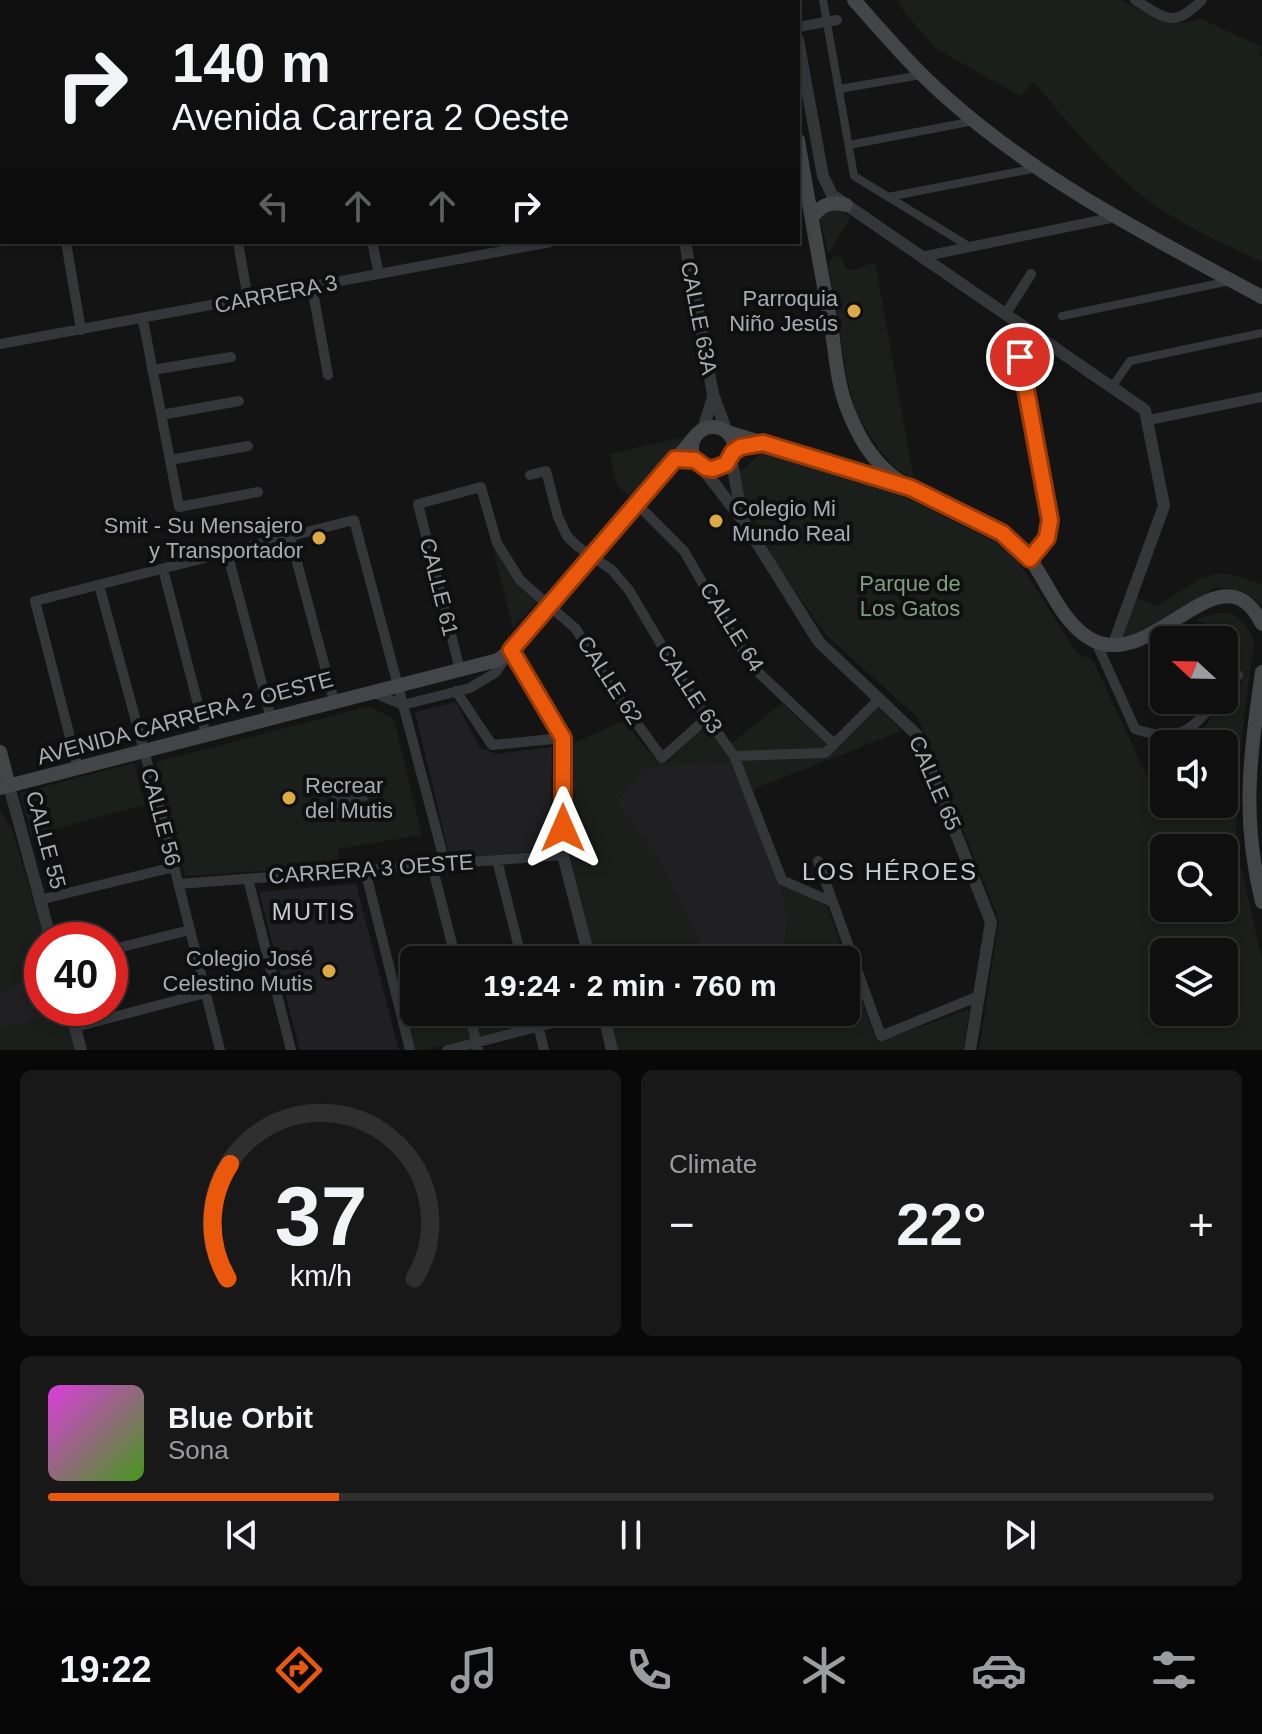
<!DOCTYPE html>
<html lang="en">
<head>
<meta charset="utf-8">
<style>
	body { margin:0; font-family:Arial,sans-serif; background:#181819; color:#f1f3f6; height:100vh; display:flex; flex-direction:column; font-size:30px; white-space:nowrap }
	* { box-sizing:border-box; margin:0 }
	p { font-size:26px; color:#9b9c9f }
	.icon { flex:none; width:44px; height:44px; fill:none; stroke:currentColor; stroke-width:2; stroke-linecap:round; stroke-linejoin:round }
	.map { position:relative; height:1050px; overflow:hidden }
	.sheet { display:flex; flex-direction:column; gap:20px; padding:20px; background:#080809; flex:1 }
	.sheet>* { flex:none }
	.banner { position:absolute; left:0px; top:0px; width:800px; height:244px; box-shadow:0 4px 12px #0003,0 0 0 2px #2f2f30; background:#0f0f10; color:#f1f3f6; overflow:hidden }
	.needle { width:52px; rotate:292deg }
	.tools { position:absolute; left:1150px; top:626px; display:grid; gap:16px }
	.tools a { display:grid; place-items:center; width:88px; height:88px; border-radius:12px; background:#0f0f10; box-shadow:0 4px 12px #0003,0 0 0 2px #2f2f30; font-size:40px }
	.speed { position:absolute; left:24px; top:922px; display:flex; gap:16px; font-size:40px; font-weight:700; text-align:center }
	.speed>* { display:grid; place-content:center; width:104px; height:104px; border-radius:50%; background:#0f0f10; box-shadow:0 4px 12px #0003,0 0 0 2px #2f2f30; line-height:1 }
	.speed .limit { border:12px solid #d22; background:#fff; color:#111 }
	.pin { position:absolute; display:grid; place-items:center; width:68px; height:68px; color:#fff; margin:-34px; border:4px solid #fff; border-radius:50%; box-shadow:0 2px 8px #0007 }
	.me { position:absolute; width:88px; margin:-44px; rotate:0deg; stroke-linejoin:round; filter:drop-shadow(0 0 6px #0008) }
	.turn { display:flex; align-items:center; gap:28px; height:168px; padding:0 40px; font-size:36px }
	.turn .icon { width:104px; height:104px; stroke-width:2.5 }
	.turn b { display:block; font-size:56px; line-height:68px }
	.lanes { display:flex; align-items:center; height:76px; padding:0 40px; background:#0003; justify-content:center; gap:40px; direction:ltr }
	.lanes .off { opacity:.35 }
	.big { font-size:60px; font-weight:600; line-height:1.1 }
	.sheet .widget { flex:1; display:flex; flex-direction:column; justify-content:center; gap:12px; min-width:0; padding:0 28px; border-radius:12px; background:#181819 }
	.sheet .dial { align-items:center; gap:0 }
	.dial svg { height:208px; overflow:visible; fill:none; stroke:#2f2f30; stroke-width:7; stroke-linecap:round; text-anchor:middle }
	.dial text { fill:#f1f3f6; stroke:none }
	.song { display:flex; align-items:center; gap:24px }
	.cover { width:96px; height:96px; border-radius:12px; background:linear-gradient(135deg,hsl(300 70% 55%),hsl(100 70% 35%)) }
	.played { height:8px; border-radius:4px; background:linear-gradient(90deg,#ea580c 25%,#2f2f30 25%) }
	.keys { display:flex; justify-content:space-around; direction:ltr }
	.heat { display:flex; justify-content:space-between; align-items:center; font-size:44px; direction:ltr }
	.sheet .tiles { flex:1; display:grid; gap:20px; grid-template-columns:1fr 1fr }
	.widget:last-child { grid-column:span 2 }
	.trip { position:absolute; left:400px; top:946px; width:460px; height:80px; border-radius:12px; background:#0f0f10; box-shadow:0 4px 12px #0003,0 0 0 2px #2f2f30; font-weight:600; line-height:80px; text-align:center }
	.tab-bar { display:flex; height:128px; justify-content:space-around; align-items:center; background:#060606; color:#9b9c9f }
	.tab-bar .icon { width:56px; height:56px }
	.tab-bar .selected { color:#ea580c }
	.tab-bar b { font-size:36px; color:#f1f3f6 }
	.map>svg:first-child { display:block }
	.built { fill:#202022 }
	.green { fill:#1a1f1b; fill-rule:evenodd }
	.water { fill:#2c3237 }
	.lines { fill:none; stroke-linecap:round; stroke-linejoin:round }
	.pedestrian { stroke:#35363a; stroke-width:8 }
	.minor { stroke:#35363a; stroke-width:10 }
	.tertiary { stroke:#35363a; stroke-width:12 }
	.secondary { stroke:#434549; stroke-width:14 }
	.route-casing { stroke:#983908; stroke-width:20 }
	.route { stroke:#ea580c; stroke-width:14 }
	.poi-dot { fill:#dca945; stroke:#0f0f10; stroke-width:3 }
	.labels { text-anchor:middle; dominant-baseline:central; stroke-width:8; stroke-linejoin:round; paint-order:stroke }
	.street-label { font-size:22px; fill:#a7abb4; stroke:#0f0f10 }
	.poi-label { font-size:22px; fill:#a7abb4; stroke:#0f0f10; text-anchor:end }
	.park-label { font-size:22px; fill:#809d82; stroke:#0f0f10 }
	.neighbourhood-label { font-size:24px; letter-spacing:2px; fill:#c7cad0; stroke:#0f0f10 }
</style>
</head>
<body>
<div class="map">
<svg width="1262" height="1050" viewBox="0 0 1262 1050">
	<rect width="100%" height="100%" fill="#141415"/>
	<!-- built -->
	<path class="built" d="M 456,702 L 480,748 L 497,754 L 552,747 L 550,850 L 450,859 L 415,712 Z
		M 730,761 L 780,883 L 788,916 L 782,960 L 704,960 L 696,934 L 665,869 L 616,802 L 644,768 Z
		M 356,884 L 399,1050 L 300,1050 L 259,892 Z
		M 42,965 L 42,1008 L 65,1008 L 66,1012 L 0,1029 L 0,993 Z"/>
	<!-- green -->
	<path class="green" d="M 898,0 L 1120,0 L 1168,23 L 1187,23 L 1199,18 L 1262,47 L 1259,55 L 1262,56 L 1262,262 C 1219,241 1171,221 1134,189 C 1097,158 1065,120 1034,82 L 1020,96 L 935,48 L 901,8 Z
		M 837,208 L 851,217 L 828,255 L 819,214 Z
		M 837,254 L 842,259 L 846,269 L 854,270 L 875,262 L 914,480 L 896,468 L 879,450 L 857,415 L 848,383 L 828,263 Z
		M 684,437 L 631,498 L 617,485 L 610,454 Z
		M 763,451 L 895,492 L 1003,546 L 1018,561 L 1077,653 L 1093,660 L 1164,814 L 1189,804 L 1224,804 L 1224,744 L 1208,744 L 1203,728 L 1242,682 C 1234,649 1234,630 1196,620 C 1225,608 1241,610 1254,641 L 1241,744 L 1236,831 L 1238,853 L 1262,960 L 1262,1050 L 979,1050 L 999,920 L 918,718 L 826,635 L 776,564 L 746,502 L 739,473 ZM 1164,848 L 1224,848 L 1224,908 L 1164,908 ZM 1164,952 L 1224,952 L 1224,1012 L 1164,1012 Z
		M 493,548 L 539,600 L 513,628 Z
		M 1215,574 L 1230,574 L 1262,584 L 1262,606 C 1249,593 1234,586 1215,588 L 1135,637 L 1121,640 L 1137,598 L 1157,606 L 1200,579 Z
		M 782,703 L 833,751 L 878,707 L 902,731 L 743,793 L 729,761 L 644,769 L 616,802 L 665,869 L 696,934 L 704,960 L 596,960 L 570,856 L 572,744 L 623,721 L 659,763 L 666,763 L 707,724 L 724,749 Z
		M 369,706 L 394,719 L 422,835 L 338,849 L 339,866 L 185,876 L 156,762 Z
		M 134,763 L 145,805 L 31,835 L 20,793 Z
		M 0,810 L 12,829 L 45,940 L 42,940 L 42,965 L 0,993 Z
		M 780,883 L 827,906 L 877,1042 L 970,1009 L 963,1050 L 618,1050 L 609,1012 L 731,1012 L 745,1026 L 766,1028 L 775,1012 L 846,1012 L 846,960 L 782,960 L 788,916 Z
		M 66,1012 L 75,1050 L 0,1050 L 0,1029 Z
		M 417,1012 L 571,1012 L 426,1050 L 415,1050 L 406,1015 Z"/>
	<!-- water -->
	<path class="water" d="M 363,780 L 368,800 L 334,809 L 329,788 Z"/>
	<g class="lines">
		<!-- pedestrian -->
		<path class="pedestrian" d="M 823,0 L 854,176 L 970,247
			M 839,89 L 921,75
			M 849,145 L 974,121
			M 888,197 L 1037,168
			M 1062,316 L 1230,281
			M 1112,387 L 1130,361 L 1262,333"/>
		<!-- minor -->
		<path class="minor" d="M 1135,0 C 1168,20 1173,28 1202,0
			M 498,2 L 499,0
			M 798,27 L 837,20
			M 66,242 L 81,330
			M 238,242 L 248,299
			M 372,242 L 379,274
			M 921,257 L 1116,217
			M 312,287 L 328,375
			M 1005,315 L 1031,274
			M 143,320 L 179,507 L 258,492
			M 1014,321 L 1050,520 L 1047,538 L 1030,559
			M 0,344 L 551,242
			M 152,370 L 231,357
			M 161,415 L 239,401
			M 1149,420 L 1262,397
			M 170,460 L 248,446
			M 530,475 L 546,471 L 558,517 L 567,536 L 577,546 L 612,570 L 629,590 L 688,690 L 734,756 L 782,880 L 832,902
			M 637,504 L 684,551 L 733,636 L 759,673 L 834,744
			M 290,536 L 334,701
			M 227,552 L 271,718
			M 163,569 L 206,735
			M 99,585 L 158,802 L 220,1050
			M 1096,642 L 1135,729 C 1178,743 1189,733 1217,700
			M 460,670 L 418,504 L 481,487 L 497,543 L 520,580 L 576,629 L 609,685 L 662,758 L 708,717
			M 456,691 L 492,745 L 563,738
			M 1224,692 L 1238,675
			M 374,693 L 403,705 L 470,688 L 495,673 L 508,655
			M 734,756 L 825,753 L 879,699
			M 78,768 L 35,601 L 354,520 L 445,863
			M 497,860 L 522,960
			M 818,861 L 881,1036 L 979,996
			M 432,865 L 456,960
			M 365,870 L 410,1050
			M 248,879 L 291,1050
			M 178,884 L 563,855
			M 39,900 L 174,867
			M 110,950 L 190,930
			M 401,1012 L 414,1009
			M 469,1012 L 478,1050
			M 535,1012 L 544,1050
			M 75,1027 L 205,993
			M 447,1050 L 596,1012"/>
		<!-- tertiary -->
		<path class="tertiary" d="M 543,0 L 546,2
			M 566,0 L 569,2
			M 791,0 L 791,2
			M 798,40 L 823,176 L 832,195 L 1145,410 L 1164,506 L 1113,646
			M 685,242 L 713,394 L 727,432
			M 703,429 L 713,397
			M 731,458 L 741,511
			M 700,465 L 744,522 L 819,642 L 917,735 L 991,922 L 970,1050
			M 511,650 L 563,738 L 563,855 L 590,960
			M 9,786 L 51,940
			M 70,1008 L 81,1050
			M 603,1012 L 612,1050"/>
		<!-- secondary -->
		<path class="secondary" d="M 774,0 L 774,2
			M 854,0 C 884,34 913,68 947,98 C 1040,181 1153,238 1262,297
			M 79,2 L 81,0
			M 798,140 C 808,200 819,259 830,319 C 835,347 836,380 847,408 C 856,432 869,456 889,473 C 926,504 980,510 1016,543 C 1045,569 1055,617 1089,638 C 1152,677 1221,540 1262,624
			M 0,147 L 2,144
			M 812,218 C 820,205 831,201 846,205
			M692 448a21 21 0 1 1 42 0a21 21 0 1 1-42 0Z
			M 727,432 L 899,484
			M 1262,672 C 1250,757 1241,817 1262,902
			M 0,752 L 9,786
			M 0,788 L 498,660 L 511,650 L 697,434"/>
	</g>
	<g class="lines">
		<!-- route casing -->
		<g class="route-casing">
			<path id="route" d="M 563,828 L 563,738 L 511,650 L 675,459 L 695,460 L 706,468 L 713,469 L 726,464 L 733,452 L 740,447 L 763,443 L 911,488 L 1002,533 L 1030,559 L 1047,538 L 1050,520 L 1020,357"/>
		</g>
		<!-- route -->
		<use href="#route" class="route"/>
	</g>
	<!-- markers -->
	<g class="poi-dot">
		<circle cx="854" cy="311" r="8"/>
		<circle cx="716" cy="521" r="8"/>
		<circle cx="319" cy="538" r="8"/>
		<circle cx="289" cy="798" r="8"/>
		<circle cx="329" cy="971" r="8"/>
	</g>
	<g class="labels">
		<!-- street labels -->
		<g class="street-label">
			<text transform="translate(276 294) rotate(-11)">CARRERA 3</text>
			<text transform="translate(699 318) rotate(79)">CALLE 63A</text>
			<text transform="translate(439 587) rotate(76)">CALLE 61</text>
			<text transform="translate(732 627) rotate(58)">CALLE 64</text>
			<text transform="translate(610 680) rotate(57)">CALLE 62</text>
			<text transform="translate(690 689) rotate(57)">CALLE 63</text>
			<text transform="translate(185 718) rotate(-15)">AVENIDA CARRERA 2 OESTE</text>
			<text transform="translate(935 783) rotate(67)">CALLE 65</text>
			<text transform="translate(161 817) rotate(75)">CALLE 56</text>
			<text transform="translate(46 840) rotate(75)">CALLE 55</text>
			<text transform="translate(371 869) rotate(-4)">CARRERA 3 OESTE</text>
		</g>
		<!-- poi labels -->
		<g class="poi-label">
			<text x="838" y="298">Parroquia<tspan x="838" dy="25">Niño Jesús</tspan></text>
			<text x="732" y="508" text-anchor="start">Colegio Mi<tspan x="732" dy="25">Mundo Real</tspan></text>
			<text x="303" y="525">Smit - Su Mensajero<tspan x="303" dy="25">y Transportador</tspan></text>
			<text x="305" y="785" text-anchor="start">Recrear<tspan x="305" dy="25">del Mutis</tspan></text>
			<text x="313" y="958">Colegio José<tspan x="313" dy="25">Celestino Mutis</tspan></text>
		</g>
		<!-- park labels -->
		<g class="park-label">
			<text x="910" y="583">Parque de<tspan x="910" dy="25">Los Gatos</tspan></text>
		</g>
		<!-- neighbourhood labels -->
		<g class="neighbourhood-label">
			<text x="890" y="871">LOS HÉROES</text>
			<text x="314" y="911">MUTIS</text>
		</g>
	</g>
</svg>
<div class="tools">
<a><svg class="needle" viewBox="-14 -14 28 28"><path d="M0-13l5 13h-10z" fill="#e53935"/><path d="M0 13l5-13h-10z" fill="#9b9c9f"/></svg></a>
<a><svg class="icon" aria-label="sound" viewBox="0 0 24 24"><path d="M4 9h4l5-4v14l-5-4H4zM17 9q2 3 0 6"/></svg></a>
<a><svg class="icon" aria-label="search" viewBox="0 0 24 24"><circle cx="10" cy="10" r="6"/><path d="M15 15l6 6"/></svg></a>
<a><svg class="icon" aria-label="layers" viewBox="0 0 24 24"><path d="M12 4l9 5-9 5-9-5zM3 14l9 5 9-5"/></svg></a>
</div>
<div class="speed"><div class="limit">40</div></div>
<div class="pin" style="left:1020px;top:357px;background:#d93025"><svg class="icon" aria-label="arrive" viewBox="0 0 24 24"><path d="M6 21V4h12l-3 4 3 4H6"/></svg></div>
<svg class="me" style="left:563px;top:828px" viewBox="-20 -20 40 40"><path d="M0-17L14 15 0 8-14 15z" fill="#ea580c" stroke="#fff" stroke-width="4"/></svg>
<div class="trip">19:24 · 2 min · 760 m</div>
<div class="banner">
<div class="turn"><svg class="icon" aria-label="right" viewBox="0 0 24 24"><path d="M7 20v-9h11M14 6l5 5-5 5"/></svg><div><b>140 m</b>Avenida Carrera 2 Oeste</div></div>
<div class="lanes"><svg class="icon off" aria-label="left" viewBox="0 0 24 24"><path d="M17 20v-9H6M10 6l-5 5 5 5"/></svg><svg class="icon off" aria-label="ahead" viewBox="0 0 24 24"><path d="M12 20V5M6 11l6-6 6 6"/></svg><svg class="icon off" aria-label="ahead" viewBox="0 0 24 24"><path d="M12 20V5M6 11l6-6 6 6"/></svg><svg class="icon" aria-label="right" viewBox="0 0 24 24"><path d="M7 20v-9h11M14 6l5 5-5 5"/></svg></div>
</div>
</div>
<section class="sheet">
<div class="tiles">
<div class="widget dial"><svg viewBox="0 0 100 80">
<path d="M14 69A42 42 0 1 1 86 69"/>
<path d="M14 69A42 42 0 0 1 15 25" stroke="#ea580c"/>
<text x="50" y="56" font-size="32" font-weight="700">37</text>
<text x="50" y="72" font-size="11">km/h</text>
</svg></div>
<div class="widget"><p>Climate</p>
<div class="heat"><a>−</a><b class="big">22°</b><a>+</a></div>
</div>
<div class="widget">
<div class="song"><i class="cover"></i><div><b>Blue Orbit</b><p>Sona</p></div></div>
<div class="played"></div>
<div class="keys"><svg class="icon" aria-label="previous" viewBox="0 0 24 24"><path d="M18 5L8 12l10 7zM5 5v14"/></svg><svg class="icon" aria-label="pause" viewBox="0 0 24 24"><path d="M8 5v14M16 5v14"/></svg><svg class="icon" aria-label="next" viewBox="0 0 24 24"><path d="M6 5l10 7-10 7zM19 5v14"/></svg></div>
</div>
</div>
</section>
<nav class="tab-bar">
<b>19:22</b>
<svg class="icon selected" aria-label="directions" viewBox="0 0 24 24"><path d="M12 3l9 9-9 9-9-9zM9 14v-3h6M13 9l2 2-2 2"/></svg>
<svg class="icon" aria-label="music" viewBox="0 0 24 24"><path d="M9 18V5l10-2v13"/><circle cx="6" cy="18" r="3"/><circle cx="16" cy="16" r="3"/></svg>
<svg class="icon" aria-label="phone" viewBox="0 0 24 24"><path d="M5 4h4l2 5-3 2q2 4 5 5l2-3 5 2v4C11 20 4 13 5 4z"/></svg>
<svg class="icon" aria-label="climate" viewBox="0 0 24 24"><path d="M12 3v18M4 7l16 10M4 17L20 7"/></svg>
<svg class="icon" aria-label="car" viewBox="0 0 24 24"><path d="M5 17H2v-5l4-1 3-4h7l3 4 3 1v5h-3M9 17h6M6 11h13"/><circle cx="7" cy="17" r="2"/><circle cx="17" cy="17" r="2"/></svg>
<svg class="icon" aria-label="filters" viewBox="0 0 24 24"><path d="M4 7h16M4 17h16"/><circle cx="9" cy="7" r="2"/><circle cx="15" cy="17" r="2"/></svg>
</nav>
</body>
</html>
